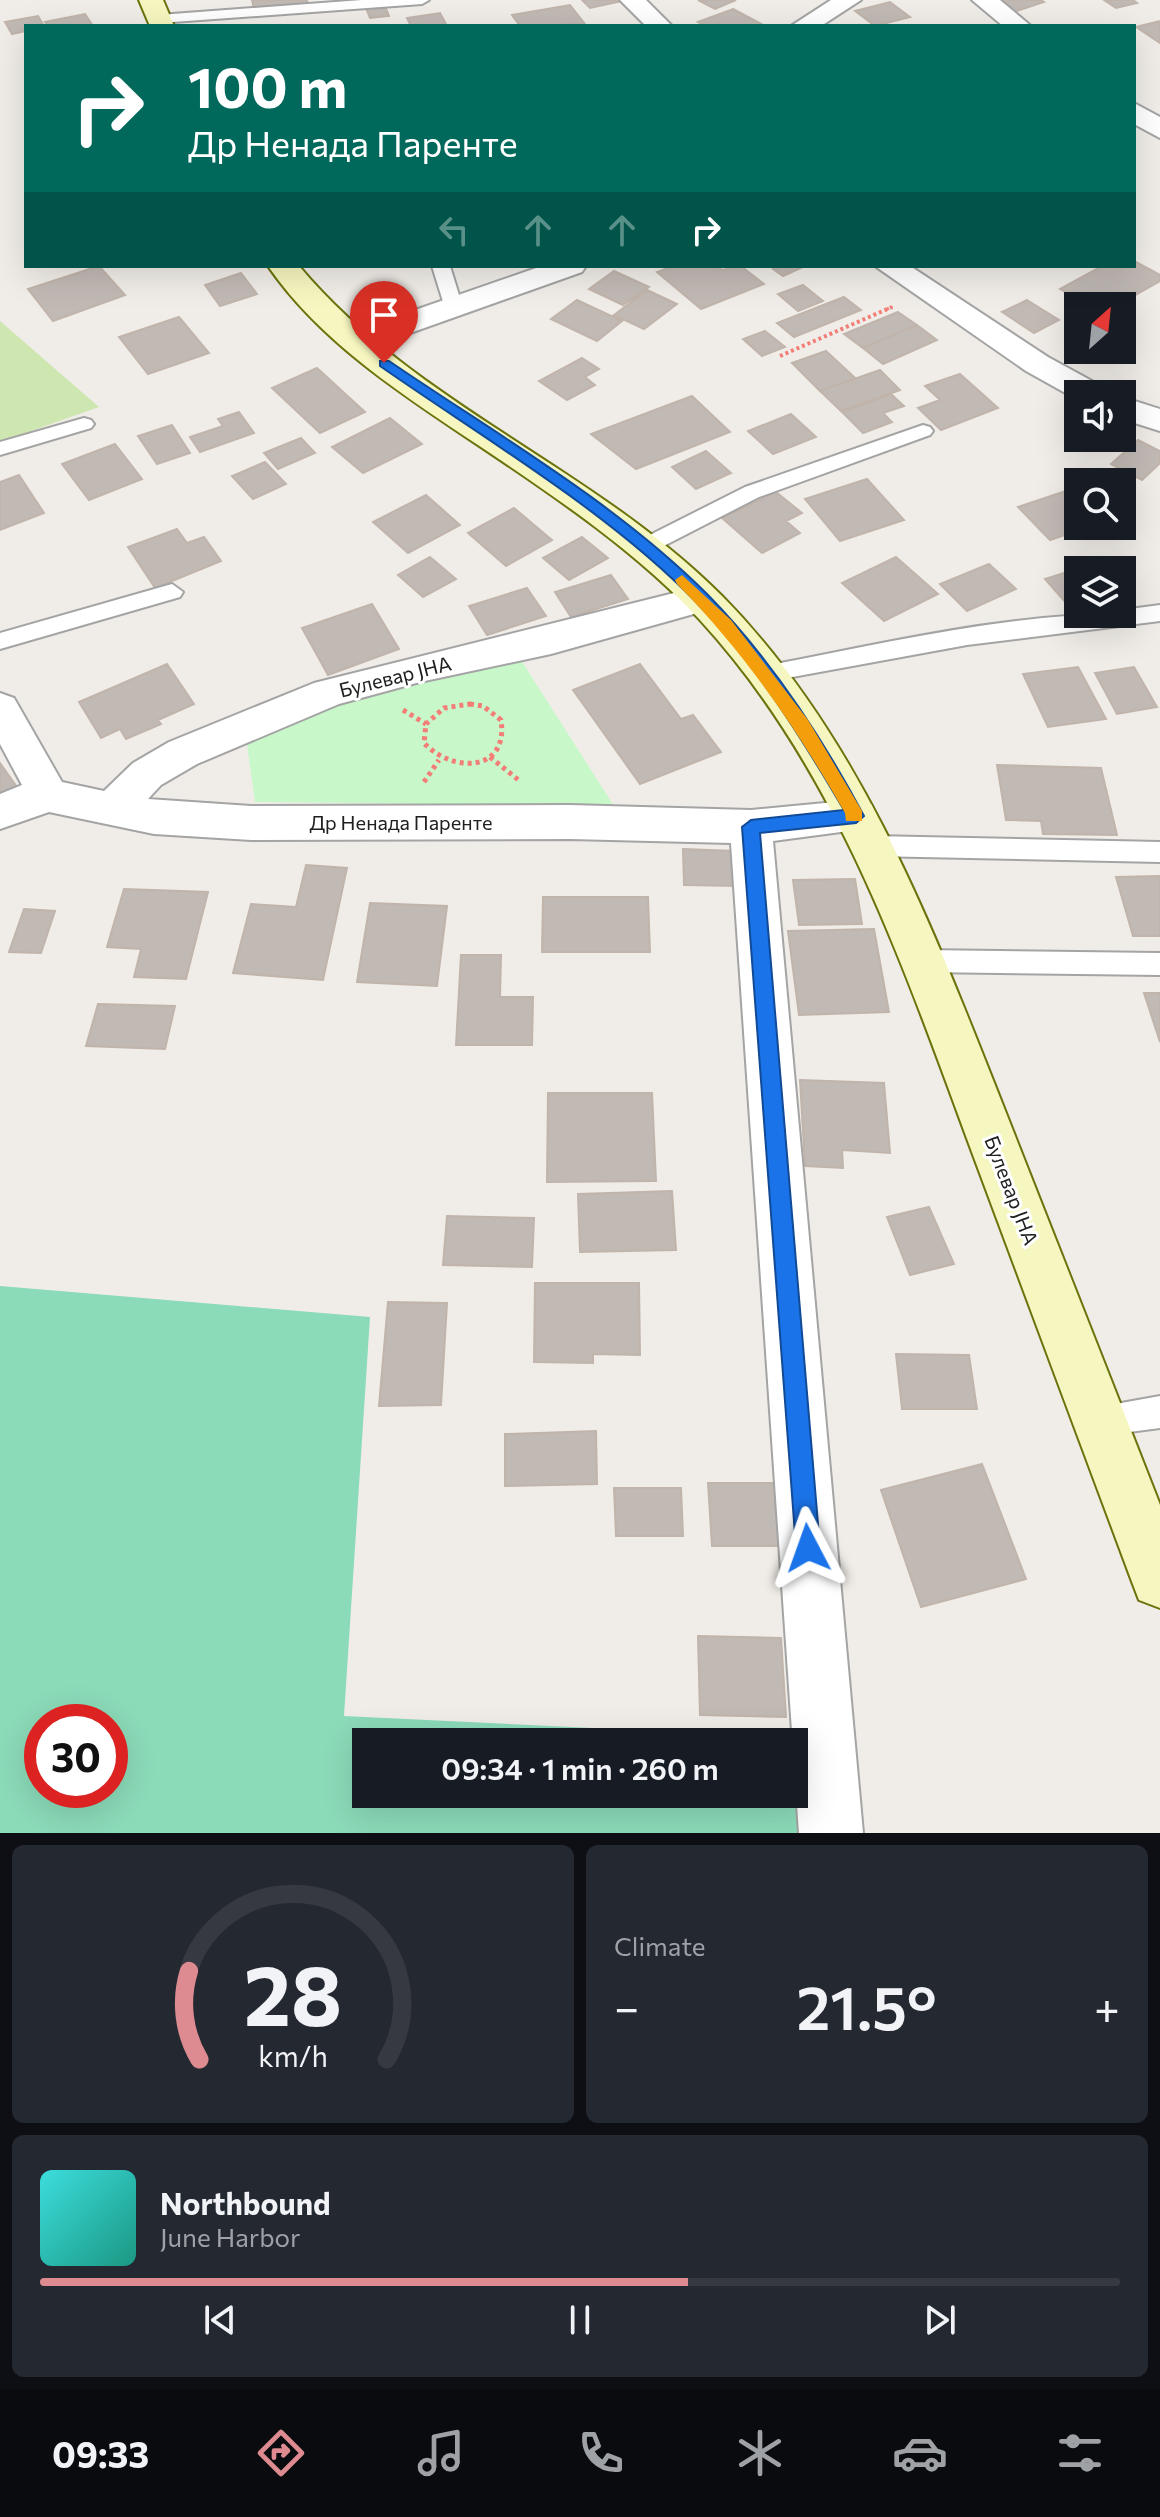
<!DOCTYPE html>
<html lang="en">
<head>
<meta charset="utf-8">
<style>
	body { margin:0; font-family:Commissioner,sans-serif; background:#242831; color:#f1f3f6; height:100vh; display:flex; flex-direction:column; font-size:30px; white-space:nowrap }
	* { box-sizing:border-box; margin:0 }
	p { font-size:26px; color:#9ea1a6 }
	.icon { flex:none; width:44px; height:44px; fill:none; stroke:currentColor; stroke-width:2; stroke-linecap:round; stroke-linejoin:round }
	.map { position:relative; height:1833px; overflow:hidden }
	.details { display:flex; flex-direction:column; gap:12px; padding:12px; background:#0d0f14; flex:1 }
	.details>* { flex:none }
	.top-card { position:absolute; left:24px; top:24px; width:1112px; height:244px; border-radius:0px; box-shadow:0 8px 32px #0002; background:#00695c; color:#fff; overflow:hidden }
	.needle { width:52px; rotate:27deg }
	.buttons { position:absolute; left:1064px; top:292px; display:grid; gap:16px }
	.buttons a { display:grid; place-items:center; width:72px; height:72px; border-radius:0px; background:#171b24; box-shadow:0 8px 32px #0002; font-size:40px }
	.speed { position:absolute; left:24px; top:1704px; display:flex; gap:16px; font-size:40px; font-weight:700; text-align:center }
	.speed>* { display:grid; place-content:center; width:104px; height:104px; border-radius:50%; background:#171b24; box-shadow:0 8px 32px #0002; line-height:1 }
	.speed .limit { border:12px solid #d22; background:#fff; color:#111 }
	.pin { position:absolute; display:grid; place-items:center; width:68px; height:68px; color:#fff; margin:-82px -34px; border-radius:50% 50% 50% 0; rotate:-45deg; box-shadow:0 0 8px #0007 }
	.pin .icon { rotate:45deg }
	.me { position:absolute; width:88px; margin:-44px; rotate:356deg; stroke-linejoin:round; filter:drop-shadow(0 0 6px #0008) }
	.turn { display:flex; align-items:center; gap:28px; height:168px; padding:0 32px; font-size:36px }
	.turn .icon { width:104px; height:104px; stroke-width:2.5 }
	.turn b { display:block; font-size:56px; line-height:68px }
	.lanes { display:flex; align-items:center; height:76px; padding:0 32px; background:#0003; justify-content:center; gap:40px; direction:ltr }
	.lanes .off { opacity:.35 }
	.big { font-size:60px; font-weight:600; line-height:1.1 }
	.details .tile { flex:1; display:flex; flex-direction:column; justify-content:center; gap:12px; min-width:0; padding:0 28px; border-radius:12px; background:#242831 }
	.details .dial { align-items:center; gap:0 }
	.dial svg { height:208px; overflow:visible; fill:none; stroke:#363941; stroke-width:7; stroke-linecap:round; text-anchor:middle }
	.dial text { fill:#f1f3f6; stroke:none }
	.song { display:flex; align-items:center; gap:24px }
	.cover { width:96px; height:96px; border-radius:12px; background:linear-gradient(135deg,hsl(180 70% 55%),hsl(170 70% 35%)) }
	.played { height:8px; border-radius:4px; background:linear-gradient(90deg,#dd8b90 60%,#363941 60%) }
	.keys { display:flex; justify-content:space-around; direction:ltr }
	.heat { display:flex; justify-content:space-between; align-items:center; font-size:44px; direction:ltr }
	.details .tiles { flex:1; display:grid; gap:12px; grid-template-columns:1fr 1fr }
	.tile:last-child { grid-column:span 2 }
	.trip { position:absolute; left:352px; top:1728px; width:456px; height:80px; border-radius:0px; background:#171b24; box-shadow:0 8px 32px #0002; font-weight:600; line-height:80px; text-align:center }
	.dock { display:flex; height:128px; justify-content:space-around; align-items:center; background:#090b0e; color:#9ea1a6 }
	.dock .icon { width:56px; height:56px }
	.dock .active { color:#dd8b90 }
	.dock b { font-size:36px; color:#f1f3f6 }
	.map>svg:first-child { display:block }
	.grass { fill:#cee7b1 }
	.park { fill:#c8f7ca }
	.pitch { fill:#8bdab8; fill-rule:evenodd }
	.building { fill:#c1b9b4; stroke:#c1b4ab; stroke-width:2 }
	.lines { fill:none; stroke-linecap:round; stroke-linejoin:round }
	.service-casing { stroke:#a4a4a4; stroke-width:4 }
	.minor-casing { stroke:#a4a4a4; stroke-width:4 }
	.secondary-casing { stroke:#6c730c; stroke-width:4 }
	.path-far2 { stroke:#f27e77; stroke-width:3; stroke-dasharray:2 2; stroke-linecap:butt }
	.path-far1 { stroke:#f27e77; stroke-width:4; stroke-dasharray:3 3; stroke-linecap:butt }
	.path { stroke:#f27e77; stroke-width:5; stroke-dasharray:4 4; stroke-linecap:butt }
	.service { fill:#fff; fill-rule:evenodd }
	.minor { fill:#fff; fill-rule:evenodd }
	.secondary { fill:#f6f6c0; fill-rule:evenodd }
	.route { fill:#1a73e8; stroke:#114b97; stroke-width:2 }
	.slow { fill:#f59e0b }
	.labels { text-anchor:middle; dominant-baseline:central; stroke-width:6; stroke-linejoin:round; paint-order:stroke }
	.street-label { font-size:20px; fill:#202020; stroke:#fff }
</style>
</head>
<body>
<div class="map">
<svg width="1160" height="1833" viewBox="0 0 1160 1833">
	<rect width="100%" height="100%" fill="#f0ede8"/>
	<!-- grass -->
	<path class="grass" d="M 0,321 L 99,407 L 0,442 Z"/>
	<!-- park -->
	<path class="park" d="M 519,657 L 614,806 L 255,802 L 246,737 L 405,684 Z"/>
	<!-- pitch -->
	<path class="pitch" d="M 0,1286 L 370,1317 L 344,1716 L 800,1738 L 808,1833 L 0,1833 ZM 42,1722 L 110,1722 L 110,1790 L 42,1790 ZM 366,1742 L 794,1742 L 794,1794 L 366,1794 Z"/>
	<!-- building -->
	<path class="building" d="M 252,0 L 307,0 L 308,5 L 254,10 Z
		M 582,0 L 616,0 L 618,2 L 590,8 Z
		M 698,0 L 736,0 L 715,9 Z
		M 998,0 L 1041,0 L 1044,2 L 1017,11 Z
		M 1104,0 L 1133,0 L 1137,3 L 1116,8 Z
		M 890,2 L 910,17 L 875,26 L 855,11 Z
		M 570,5 L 585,24 L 520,26 L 512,15 Z
		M 385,6 L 389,16 L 370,18 L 366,8 Z
		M 733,9 L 765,26 L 705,26 L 698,22 Z
		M 440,13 L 447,26 L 411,26 L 407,18 Z
		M 85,14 L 93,26 L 48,26 L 45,22 Z
		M 38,16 L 44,26 L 26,26 L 26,31 L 12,34 L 5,22 Z
		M 1160,21 L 1160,43 L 1136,27 Z
		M 1134,261 L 1160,275 L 1160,281 L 1116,306 L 1091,306 L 1060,289 L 1102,266 L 1134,266 Z
		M 99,266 L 125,295 L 53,321 L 28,289 Z
		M 673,266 L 717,266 L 722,270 L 741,266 L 764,284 L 701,309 L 657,272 Z
		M 781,266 L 805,266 L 783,276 L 773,269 Z
		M 614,271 L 649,287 L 623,305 L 589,289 Z
		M 241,273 L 257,294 L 220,306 L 205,285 Z
		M 803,285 L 823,301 L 798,311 L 778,294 Z
		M 647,290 L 677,304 L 644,329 L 614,315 Z
		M 844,297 L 861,310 L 794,337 L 777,323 Z
		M 577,300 L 622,321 L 597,341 L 551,319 Z
		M 1027,300 L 1059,320 L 1034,333 L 1002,312 Z
		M 898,312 L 917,325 L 863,348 L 844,334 Z
		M 179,317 L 209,353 L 148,374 L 119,337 Z
		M 917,325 L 937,340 L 883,364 L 863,348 Z
		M 765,331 L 785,347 L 762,356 L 743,339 Z
		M 826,351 L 855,378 L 820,391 L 792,363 Z
		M 582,358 L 599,369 L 585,377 L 595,385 L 567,400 L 539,381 Z
		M 317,368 L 365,412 L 320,433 L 272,388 Z
		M 880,370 L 900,390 L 841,411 L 820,391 Z
		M 960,374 L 998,408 L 941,430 L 918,408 L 940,400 L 925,386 Z
		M 891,394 L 904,406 L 883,413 L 892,422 L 863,433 L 842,412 Z
		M 692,396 L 730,432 L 636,469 L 591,434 Z
		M 239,412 L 254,433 L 200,452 L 190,437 L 223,426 L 218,419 Z
		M 791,414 L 816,437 L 773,454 L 748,431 Z
		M 390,418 L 422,444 L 363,473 L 332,447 Z
		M 172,425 L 190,453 L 157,464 L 138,436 Z
		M 301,438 L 315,453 L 278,469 L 264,453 Z
		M 1138,440 L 1160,451 L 1160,463 L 1142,480 L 1111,464 Z
		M 115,444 L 142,479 L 89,500 L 62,464 Z
		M 706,451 L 731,473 L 696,489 L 672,467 Z
		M 265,462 L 286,484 L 253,499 L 232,476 Z
		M 19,475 L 44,513 L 0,530 L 0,482 Z
		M 867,479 L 904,520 L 840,541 L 805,499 Z
		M 1078,487 L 1078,526 L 1091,526 L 1050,540 L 1018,507 Z
		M 776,492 L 802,513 L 786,521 L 800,533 L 762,553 L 722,518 Z
		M 426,495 L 460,525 L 408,553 L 373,522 Z
		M 514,508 L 552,540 L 506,566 L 468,533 Z
		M 177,529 L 187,543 L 204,537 L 221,561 L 155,588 L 128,547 Z
		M 582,537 L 608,558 L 569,580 L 543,558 Z
		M 430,557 L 456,579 L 423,597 L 398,575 Z
		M 896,557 L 938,594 L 884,621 L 842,583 Z
		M 1096,563 L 1103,570 L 1078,570 L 1078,610 L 1074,612 L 1045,579 Z
		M 989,564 L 1016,589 L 967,611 L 940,584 Z
		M 611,575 L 628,599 L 571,617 L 555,592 Z
		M 527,588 L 546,616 L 487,635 L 469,606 Z
		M 372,604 L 399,649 L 328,675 L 302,628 Z
		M 167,664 L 194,704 L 158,720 L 161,724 L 126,739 L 120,729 L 101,738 L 79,702 Z
		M 640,664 L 681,719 L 693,715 L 721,752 L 640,784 L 573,690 Z
		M 1078,667 L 1106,719 L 1048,727 L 1023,674 Z
		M 1134,667 L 1157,707 L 1117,714 L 1095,673 Z
		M 0,763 L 19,790 L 0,800 Z
		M 997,765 L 1101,768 L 1117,835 L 1043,834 L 1041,821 L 1006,820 Z
		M 683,849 L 735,851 L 737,886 L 684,885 Z
		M 306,865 L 347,868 L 323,980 L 233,973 L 251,904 L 296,907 Z
		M 1160,876 L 1160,936 L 1133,936 L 1116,877 Z
		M 855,879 L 862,924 L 799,925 L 793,880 Z
		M 124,889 L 208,892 L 186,979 L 134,977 L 141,949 L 107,947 Z
		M 543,897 L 648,897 L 650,952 L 542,952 Z
		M 370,903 L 447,906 L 437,986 L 357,982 Z
		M 24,909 L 55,911 L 41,953 L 9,952 Z
		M 874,929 L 889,1012 L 799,1015 L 788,931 Z
		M 461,955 L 501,955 L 500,997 L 533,997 L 532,1045 L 456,1045 Z
		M 1144,993 L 1160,993 L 1160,1042 Z
		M 98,1004 L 175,1006 L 165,1049 L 86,1046 Z
		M 800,1080 L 884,1083 L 890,1153 L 842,1150 L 843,1168 L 805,1166 Z
		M 548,1093 L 652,1093 L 656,1181 L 547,1182 Z
		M 672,1191 L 676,1250 L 580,1252 L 578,1194 Z
		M 929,1207 L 954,1264 L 910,1275 L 887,1217 Z
		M 447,1216 L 534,1218 L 532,1267 L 443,1265 Z
		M 535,1283 L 639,1283 L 640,1355 L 593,1354 L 593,1363 L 534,1362 Z
		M 388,1302 L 447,1303 L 441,1405 L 379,1406 Z
		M 896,1354 L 969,1355 L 977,1409 L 902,1409 Z
		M 596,1431 L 597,1484 L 505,1486 L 505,1434 Z
		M 982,1464 L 1026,1579 L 921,1607 L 881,1490 Z
		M 708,1483 L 777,1483 L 781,1546 L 712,1546 Z
		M 614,1488 L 681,1488 L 683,1536 L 616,1536 Z
		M 698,1636 L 781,1638 L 786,1717 L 700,1715 Z"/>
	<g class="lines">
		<!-- service casing -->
		<g class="service-casing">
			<path id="service" d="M 362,0 L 429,0 L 422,4 L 159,23 L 152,19 L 159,15 Z
				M 432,266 L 450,266 L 463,308 L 460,312 L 448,312 L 445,308 Z
				M 84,418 L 91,420 L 94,424 L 91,428 L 0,455 L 0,442 Z
				M 923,425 L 930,427 L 933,431 L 930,435 L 759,497 L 652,552 L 644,554 L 633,547 L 636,542 L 745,487 Z
				M 172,584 L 183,592 L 180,597 L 0,649 L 0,633 Z
				M 1160,605 L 1160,621 L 967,645 L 765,682 L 757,680 L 754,674 L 757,668 L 765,666 C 882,644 1003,614 1122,614 L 1122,610 Z
				M 872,836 L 1160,842 L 1160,862 L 872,856 L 863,853 L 859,846 L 863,839 Z
				M 924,950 L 1160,953 L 1160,975 L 924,972 L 915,969 L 911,961 L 915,953 Z
				M 1160,1396 L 1160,1428 L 1099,1436 L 1088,1431 L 1083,1420 L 1088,1409 Z"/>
		</g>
		<!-- minor casing -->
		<g class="minor-casing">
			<path id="minor" d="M 620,0 L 646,0 L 672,26 L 646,26 Z
				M 831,0 L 861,0 L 821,26 L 791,26 Z
				M 972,0 L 1000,0 L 1031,26 L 1003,26 Z
				M 1134,103 L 1160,117 L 1160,138 L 1134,124 Z
				M 542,266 L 586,266 L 582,272 L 368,348 L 346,348 L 341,341 L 346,334 Z
				M 875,266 L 910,266 L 1048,357 L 1103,387 L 1107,394 L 1078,394 L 1078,400 L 1026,371 Z
				M 1122,397 L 1160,409 L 1160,431 L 1122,419 Z
				M 702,586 L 715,590 L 721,599 L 715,608 L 551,654 L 420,682 L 339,704 L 197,764 L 161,785 L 148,799 L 251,806 L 570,805 L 751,810 L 856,800 L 871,804 L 877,816 L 871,828 L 773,841 L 863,1833 L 799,1833 L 731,843 L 570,839 L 251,840 L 154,834 L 49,812 L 0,829 L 0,794 L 22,785 L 0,744 L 0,693 L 14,698 L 62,782 L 104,791 L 133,763 L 169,742 L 314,683 Z"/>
		</g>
		<!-- secondary casing -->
		<g class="secondary-casing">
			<path id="secondary" d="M 139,0 L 163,0 L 174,26 L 150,26 Z
				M 268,266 L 299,266 C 415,405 595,468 722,596 C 862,738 934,931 1006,1113 C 1057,1243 1109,1374 1160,1505 L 1160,1608 L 1139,1600 L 1131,1579 C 1077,1434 1023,1289 969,1144 C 901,960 836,768 700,620 C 638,553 560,500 484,449 C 406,397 322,344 268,266 Z"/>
		</g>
		<!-- path-far2 -->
		<path class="path-far2" d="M 887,309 L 893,307"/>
		<!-- path-far1 -->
		<path class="path-far1" d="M 780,356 L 892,307"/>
		<!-- path -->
		<path class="path" d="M 470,704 L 483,706 L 501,720 C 509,773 452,773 424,743 L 426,724 L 444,708 Z
			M 403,710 L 426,724
			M 490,757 L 521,782
			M 424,782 L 439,760"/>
		<!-- service -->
		<use href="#service" class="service"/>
		<!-- minor -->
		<use href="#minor" class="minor"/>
		<!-- secondary -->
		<use href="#secondary" class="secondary"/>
	</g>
	<!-- route -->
	<path class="route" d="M 380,361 L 389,361 C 496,434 615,502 707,594 C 770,658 822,737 864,816 L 856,823 L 760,833 L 820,1548 L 816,1556 L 808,1559 L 800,1556 L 796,1548 L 742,827 L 751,820 L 844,810 C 801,737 756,664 696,602 C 609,512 483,438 380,366 Z"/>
	<!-- slow -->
	<path class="slow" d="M 682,575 L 731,620 L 808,720 L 862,811 L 862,821 L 846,821 L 845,813 C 797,729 745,653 677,584 L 675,580 Z"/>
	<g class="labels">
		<!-- street labels -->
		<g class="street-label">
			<text transform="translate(395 676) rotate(-14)">Булевар ЈНА</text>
			<text x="401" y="822">Др Ненада Паренте</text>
			<text transform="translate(1012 1190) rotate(69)">Булевар ЈНА</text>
		</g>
	</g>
</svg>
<div class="buttons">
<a><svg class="needle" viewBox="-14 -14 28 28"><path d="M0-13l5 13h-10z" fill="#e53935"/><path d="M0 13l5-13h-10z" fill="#9ea1a6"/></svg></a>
<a><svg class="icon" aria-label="sound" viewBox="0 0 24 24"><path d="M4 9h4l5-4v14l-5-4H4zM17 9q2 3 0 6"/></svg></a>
<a><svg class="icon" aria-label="search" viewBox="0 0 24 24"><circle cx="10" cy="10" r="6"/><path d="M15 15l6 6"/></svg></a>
<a><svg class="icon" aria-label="layers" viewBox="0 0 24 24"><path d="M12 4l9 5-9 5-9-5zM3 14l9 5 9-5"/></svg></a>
</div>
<div class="speed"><div class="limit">30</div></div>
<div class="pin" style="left:384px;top:363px;background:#d93025"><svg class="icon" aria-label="arrive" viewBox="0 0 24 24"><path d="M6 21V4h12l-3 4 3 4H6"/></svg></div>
<svg class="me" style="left:808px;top:1548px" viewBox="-20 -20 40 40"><path d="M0-17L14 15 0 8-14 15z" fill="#1a73e8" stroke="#fff" stroke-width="4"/></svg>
<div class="trip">09:34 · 1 min · 260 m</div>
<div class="top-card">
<div class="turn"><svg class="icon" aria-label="right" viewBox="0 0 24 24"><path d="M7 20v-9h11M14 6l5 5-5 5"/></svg><div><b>100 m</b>Др Ненада Паренте</div></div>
<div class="lanes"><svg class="icon off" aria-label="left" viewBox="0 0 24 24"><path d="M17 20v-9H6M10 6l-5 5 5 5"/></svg><svg class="icon off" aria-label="ahead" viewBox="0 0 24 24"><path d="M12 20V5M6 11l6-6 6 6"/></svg><svg class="icon off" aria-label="ahead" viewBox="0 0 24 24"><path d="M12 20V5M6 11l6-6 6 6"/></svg><svg class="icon" aria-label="right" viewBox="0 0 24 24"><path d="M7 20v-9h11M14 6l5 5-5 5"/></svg></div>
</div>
</div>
<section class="details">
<div class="tiles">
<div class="tile dial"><svg viewBox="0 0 100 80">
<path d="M14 69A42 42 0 1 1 86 69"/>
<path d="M14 69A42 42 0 0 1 10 35" stroke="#dd8b90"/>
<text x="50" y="56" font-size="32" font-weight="700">28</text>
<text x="50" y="72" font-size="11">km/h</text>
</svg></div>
<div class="tile"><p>Climate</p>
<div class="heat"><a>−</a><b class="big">21.5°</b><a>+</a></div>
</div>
<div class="tile">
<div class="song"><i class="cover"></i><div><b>Northbound</b><p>June Harbor</p></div></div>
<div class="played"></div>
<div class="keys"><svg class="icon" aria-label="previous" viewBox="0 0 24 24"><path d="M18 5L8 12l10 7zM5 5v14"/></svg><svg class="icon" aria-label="pause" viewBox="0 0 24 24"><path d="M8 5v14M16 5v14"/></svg><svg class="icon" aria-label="next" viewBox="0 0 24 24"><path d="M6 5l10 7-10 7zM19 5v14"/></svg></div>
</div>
</div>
</section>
<nav class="dock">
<b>09:33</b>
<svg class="icon active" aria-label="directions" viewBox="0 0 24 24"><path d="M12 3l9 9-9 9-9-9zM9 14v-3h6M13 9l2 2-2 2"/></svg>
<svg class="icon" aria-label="music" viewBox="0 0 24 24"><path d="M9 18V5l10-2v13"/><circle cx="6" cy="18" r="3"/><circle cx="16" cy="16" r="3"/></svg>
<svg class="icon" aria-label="phone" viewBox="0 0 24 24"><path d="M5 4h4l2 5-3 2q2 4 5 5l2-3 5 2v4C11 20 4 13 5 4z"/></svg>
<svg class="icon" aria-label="climate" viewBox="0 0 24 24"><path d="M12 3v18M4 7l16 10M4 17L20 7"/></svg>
<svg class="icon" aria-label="car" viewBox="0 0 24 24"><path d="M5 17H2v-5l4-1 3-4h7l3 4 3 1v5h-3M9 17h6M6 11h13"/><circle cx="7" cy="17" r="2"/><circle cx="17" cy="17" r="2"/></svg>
<svg class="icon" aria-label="filters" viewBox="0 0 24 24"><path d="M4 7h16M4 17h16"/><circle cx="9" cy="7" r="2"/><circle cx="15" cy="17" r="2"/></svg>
</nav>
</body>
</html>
